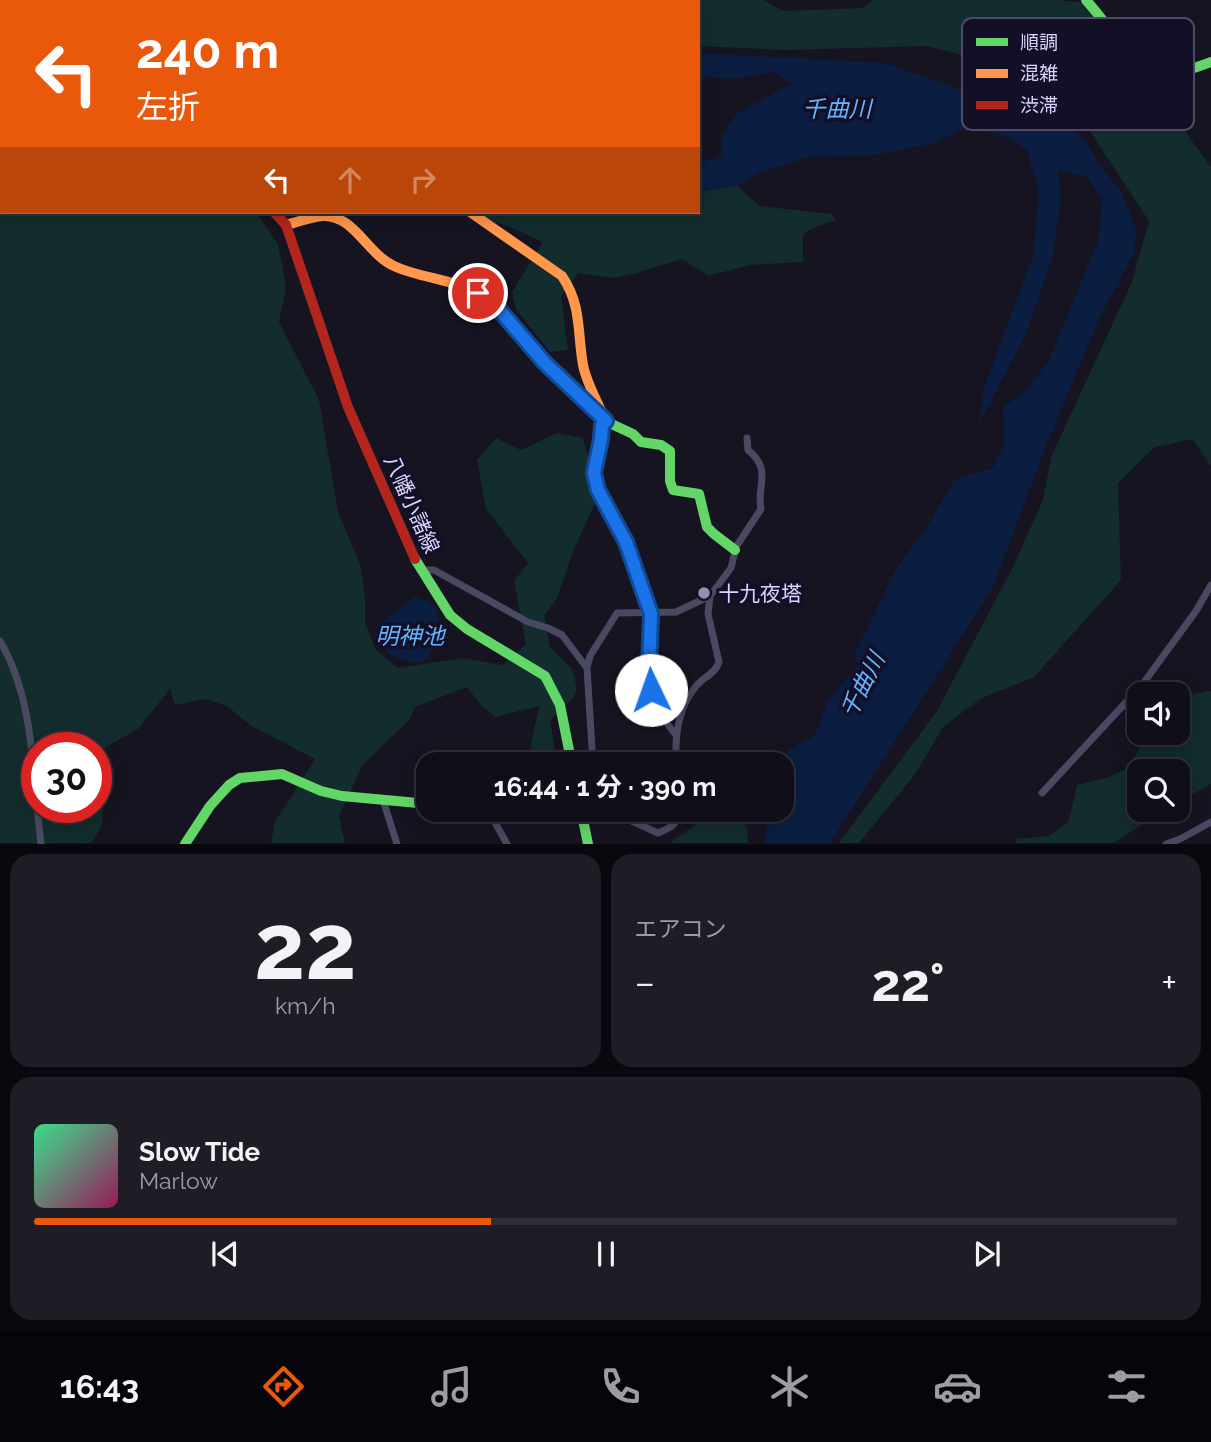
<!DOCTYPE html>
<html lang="ja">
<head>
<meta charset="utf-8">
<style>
	body { margin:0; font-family:Raleway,"Noto Sans JP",sans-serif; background:#1e1d26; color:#f1f3f6; height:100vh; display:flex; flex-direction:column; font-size:26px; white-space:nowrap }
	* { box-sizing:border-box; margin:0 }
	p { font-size:23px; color:#9c9ca2 }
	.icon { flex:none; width:38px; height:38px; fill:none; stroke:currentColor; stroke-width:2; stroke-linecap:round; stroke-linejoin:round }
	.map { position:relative; height:844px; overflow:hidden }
	.drawer { display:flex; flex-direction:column; gap:10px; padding:10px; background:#09080e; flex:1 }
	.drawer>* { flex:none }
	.top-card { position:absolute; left:0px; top:0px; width:700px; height:214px; box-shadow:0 4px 18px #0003,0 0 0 2px #302f38; background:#ea580c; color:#fff; overflow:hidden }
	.fabs { position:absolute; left:1127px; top:682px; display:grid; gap:14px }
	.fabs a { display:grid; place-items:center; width:63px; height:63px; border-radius:14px; background:#100f19; box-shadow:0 4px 18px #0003,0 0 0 2px #302f38; font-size:35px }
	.speed { position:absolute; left:21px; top:732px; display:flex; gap:14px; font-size:35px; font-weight:700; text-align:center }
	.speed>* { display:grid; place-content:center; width:91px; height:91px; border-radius:50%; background:#100f19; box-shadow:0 4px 18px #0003,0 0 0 2px #302f38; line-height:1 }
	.speed .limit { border:10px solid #d22; background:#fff; color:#111 }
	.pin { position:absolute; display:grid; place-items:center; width:60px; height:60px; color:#fff; margin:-30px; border:4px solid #fff; border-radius:50%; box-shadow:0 2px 7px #0007 }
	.me { position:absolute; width:77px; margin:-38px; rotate:357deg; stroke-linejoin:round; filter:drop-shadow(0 0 5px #0008) }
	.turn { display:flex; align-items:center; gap:24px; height:147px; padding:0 21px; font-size:32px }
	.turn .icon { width:91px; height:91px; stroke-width:2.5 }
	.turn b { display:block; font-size:49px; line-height:60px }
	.lanes { display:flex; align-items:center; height:66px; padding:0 21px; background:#0003; justify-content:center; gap:35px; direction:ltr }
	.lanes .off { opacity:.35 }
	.big { font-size:52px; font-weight:700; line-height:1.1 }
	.drawer .widget { flex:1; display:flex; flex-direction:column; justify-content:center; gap:10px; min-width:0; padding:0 24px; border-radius:21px; background:#1e1d26 }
	.drawer .dial { align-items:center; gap:0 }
	.dial b { font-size:91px; line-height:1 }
	.song { display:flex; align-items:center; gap:21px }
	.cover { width:84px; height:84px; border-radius:10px; background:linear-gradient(135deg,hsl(150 70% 55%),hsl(330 70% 35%)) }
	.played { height:7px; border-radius:4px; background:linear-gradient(90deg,#ea580c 40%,#302f38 40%) }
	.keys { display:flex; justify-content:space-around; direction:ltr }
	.heat { display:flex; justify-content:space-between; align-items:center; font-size:38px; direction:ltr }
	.drawer .tiles { flex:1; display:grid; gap:10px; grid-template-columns:1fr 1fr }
	.widget:last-child { grid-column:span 2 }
	.trip { position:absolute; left:416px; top:752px; width:378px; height:70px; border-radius:21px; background:#100f19; box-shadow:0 4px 18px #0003,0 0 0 2px #302f38; font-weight:700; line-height:70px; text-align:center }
	.tab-bar { display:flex; height:112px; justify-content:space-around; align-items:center; background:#06060a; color:#9c9ca2 }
	.tab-bar .icon { width:49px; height:49px }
	.tab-bar .selected { color:#ea580c }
	.tab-bar b { font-size:32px; color:#f1f3f6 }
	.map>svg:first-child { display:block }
	.green { fill:#132c2d }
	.water { fill:#0b1e41 }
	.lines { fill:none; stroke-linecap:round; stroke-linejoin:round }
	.street { stroke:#4a4962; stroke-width:7 }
	.fast { stroke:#63d668; stroke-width:10 }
	.slow { stroke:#ff974d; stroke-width:10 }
	.jam { stroke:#b3261e; stroke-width:10 }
	.route-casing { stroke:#114b97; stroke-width:18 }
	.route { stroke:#1a73e8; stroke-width:12 }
	.poi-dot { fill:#9591b1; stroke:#130f26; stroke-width:2.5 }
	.labels { text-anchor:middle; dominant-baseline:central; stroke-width:7; stroke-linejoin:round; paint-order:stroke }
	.street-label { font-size:21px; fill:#d9d4ff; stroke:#130f26 }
	.poi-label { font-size:21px; fill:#d9d4ff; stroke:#130f26; text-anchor:start }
	.water-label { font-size:23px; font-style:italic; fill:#62b6ff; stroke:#130f26 }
	.key { fill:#130f26; stroke:#4e4a67; stroke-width:2 }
	.key-label { font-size:19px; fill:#d9d4ff }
</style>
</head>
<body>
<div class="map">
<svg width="1211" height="844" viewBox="0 0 1211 844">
	<rect width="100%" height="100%" fill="#161421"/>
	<!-- green -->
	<path class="green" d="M 0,0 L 169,0 L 2,2 L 2,212 L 256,212 L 278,244 L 286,287 L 279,322 L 319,400 L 338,512 L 360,564 L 365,597 L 365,623 L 376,650 L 398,668 L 462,658 L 503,665 L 526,644 L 514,581 L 528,563 L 486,509 L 477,460 L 496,438 L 521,450 L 557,433 L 583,438 L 588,456 L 595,504 L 574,549 L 557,598 L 544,616 L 550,647 L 572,669 L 577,689 L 572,699 L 550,720 L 557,765 L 529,765 L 528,759 L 539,706 L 495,717 L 481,705 L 467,687 L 415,707 L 410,719 L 362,766 L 339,816 L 345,843 L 271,843 L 275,822 L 315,759 L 250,725 L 227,706 L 205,699 L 175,705 L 170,689 L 138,729 L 96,753 L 96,747 L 37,747 L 37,807 L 96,807 L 96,779 C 102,804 110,823 90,843 L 0,843 Z
		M 258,0 L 379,0 L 382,2 L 258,2 Z
		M 562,0 L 763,0 L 783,11 L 863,8 L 873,0 L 1058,0 L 1085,3 L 1156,92 L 1211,167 L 1211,466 L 1192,439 L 1155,447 L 1118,483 L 1121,580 L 1034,677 L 980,699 L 943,727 L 916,773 L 859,843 L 839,843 L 937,711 L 1012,569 L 1043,500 L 1051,457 L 1132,282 L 1149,221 L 1068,98 L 983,60 L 927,46 L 785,50 L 698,46 L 698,2 Z
		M 737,186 L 760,206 L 831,214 L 835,220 L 811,229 L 803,234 L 803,262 L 750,265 L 708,276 L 682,259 L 637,273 L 613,278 L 578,273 L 561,296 L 568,350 L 550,352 L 516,309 L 512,292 L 543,242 L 505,225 L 456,212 L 698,212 L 698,192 Z
		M 1211,691 L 1211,784 L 1178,802 L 1178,772 L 1139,772 L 1139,810 L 1165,810 L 1113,843 L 1016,843 L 1017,839 L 1049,836 L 1069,821 L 1077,785 L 1106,778 L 1126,769 L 1150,733 L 1178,733 L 1178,697 Z
		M 716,810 L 747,826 L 748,843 L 670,843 Z"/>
	<!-- water -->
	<path class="water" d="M 698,53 L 885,63 L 975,95 L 1038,94 L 1087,143 L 1099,164 L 1122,193 L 1137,232 L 1134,252 L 1099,319 L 1046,446 L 993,587 L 830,843 L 765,843 L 766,823 L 770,810 L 782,810 L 782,771 L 789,750 L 815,735 L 828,700 L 859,665 L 854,655 L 895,571 L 930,522 L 954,480 L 993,468 L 1004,445 L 1003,407 L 1028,389 L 1050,358 L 1098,241 L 1102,201 L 1088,177 L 1058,169 L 1061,197 L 1053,255 L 1026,334 L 978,426 L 985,385 L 1033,256 L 1039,192 L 1027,150 L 1002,135 L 967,128 L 935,143 L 870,156 L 809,157 L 756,174 L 737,186 L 698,192 L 698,164 L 722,155 L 721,138 L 737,113 L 792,84 L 773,72 L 734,79 L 698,76 Z
		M 417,596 L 436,607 L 439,621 L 445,630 L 426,660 C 406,667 368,651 378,625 C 380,622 412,599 417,596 Z"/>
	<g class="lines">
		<!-- street -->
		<path class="street" d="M 279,0 L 280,2
			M 605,421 L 602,425 L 601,439 L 594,473 L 598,490 L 626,542 L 651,614 L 649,669 L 651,690 L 661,715 L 675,734
			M 420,570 L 434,570 L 528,622 L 548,628 L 562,635 L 587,668
			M 0,641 C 28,688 32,748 37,801
			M 593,765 L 587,668 L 590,656 L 617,613 L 676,612 L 710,596
			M 676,765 C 675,737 677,708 697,685 C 704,677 716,673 719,662 L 708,614 L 710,596 L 731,568 L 736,547 L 761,509 C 756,486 773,470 748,450 L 747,438
			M 1042,793 L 1142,685 L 1196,611 L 1211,585
			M 383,800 L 397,844
			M 37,807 L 41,844
			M 488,810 L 507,844
			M 601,810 L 612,812 L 658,833 C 670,828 679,825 678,810
			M 1166,844 L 1180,839 L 1211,822"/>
		<!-- fast -->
		<path class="fast" d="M 1086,0 C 1108,24 1132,67 1168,71 C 1183,73 1197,67 1211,62
			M 565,382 L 605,421 L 633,434 L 641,442 L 661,445 L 670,451 L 670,481 L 673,490 L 699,494 L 707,527 L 714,534 L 735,550
			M 415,559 L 450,615 L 467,629 L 545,676 L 560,705 L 572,765
			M 581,810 L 588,844
			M 185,844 L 210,806 L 229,785 L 240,778 L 282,774 L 321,791 L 342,796 L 429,804"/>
		<!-- slow -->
		<path class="slow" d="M 177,0 L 177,2
			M 470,212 L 562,276 C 582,306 577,331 583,365 C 586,381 596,399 603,415
			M 286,225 C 297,222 311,217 322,216 C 354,214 367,254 394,266 C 420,278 456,280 480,294 C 508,311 539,357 565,382"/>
		<!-- jam -->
		<path class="jam" d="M 274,212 L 286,225 L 348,407 L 415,559"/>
	</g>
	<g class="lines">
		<!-- route casing -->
		<g class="route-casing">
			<path id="route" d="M 478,293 L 496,306 L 544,362 L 606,421 L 602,425 L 601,439 L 594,473 L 598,490 L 626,542 L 651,614 L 649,669 L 651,690"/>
		</g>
		<!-- route -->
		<use href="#route" class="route"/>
	</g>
	<!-- markers -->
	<circle class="poi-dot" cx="704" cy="593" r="7"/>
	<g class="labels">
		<!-- street labels -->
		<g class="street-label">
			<text transform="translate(412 504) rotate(66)">八幡小諸線</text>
		</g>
		<!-- poi labels -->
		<g class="poi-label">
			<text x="718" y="593">十九夜塔</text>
		</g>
		<!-- water labels -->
		<g class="water-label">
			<text x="837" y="108">千曲川</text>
			<text x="410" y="635">明神池</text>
			<text transform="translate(862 685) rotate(-63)">千曲川</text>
		</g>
	</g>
	<!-- legend -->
	<rect x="962" y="18" width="232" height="112" rx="10" class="key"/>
	<rect x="976" y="38" width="32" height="8" fill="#63d668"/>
	<rect x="976" y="69" width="32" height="9" fill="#ff974d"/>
	<rect x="976" y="101" width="32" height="8" fill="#b3261e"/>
	<g class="key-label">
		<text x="1020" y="49">順調</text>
		<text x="1020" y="80">混雑</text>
		<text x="1020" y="112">渋滞</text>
	</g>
</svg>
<div class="fabs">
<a><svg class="icon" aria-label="sound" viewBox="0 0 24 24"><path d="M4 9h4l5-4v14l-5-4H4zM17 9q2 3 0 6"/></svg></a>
<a><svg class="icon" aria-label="search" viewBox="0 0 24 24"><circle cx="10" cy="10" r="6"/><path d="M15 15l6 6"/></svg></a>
</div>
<div class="speed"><div class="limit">30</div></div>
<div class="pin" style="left:478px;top:293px;background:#d93025"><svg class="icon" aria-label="arrive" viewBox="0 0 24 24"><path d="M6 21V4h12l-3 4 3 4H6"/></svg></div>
<svg class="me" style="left:651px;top:690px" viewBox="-20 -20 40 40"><circle r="19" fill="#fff"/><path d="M0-13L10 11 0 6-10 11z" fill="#1a73e8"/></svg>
<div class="trip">16:44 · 1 分 · 390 m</div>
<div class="top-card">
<div class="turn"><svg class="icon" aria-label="left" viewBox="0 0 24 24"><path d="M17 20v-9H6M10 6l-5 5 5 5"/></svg><div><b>240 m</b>左折</div></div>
<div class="lanes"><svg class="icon" aria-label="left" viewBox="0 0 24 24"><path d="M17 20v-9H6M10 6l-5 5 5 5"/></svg><svg class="icon off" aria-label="ahead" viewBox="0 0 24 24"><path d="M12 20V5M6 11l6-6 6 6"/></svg><svg class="icon off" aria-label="right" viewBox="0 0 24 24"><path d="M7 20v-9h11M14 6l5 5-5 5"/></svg></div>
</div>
</div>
<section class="drawer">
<div class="tiles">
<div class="widget dial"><b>22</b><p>km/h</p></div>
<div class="widget"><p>エアコン</p>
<div class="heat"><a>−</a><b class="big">22°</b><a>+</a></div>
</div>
<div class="widget">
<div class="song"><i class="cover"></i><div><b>Slow Tide</b><p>Marlow</p></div></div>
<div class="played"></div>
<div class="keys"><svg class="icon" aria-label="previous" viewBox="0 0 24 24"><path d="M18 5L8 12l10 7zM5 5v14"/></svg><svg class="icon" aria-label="pause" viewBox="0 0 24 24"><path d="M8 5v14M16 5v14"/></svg><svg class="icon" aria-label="next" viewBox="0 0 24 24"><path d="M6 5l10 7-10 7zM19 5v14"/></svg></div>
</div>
</div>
</section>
<nav class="tab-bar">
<b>16:43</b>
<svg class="icon selected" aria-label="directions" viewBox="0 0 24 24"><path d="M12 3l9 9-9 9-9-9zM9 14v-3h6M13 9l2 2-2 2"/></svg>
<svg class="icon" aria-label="music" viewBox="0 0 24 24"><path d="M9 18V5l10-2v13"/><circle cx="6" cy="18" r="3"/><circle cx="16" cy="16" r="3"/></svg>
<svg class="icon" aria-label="phone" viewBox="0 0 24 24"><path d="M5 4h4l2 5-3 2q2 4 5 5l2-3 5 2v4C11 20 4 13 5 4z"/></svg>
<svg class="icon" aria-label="climate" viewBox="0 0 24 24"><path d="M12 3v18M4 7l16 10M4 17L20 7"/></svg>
<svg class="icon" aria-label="car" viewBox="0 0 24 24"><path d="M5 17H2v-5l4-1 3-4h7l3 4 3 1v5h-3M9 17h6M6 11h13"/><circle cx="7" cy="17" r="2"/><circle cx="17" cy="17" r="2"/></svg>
<svg class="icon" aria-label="filters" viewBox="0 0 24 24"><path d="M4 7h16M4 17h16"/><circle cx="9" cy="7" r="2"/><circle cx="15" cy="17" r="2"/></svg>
</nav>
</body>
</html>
